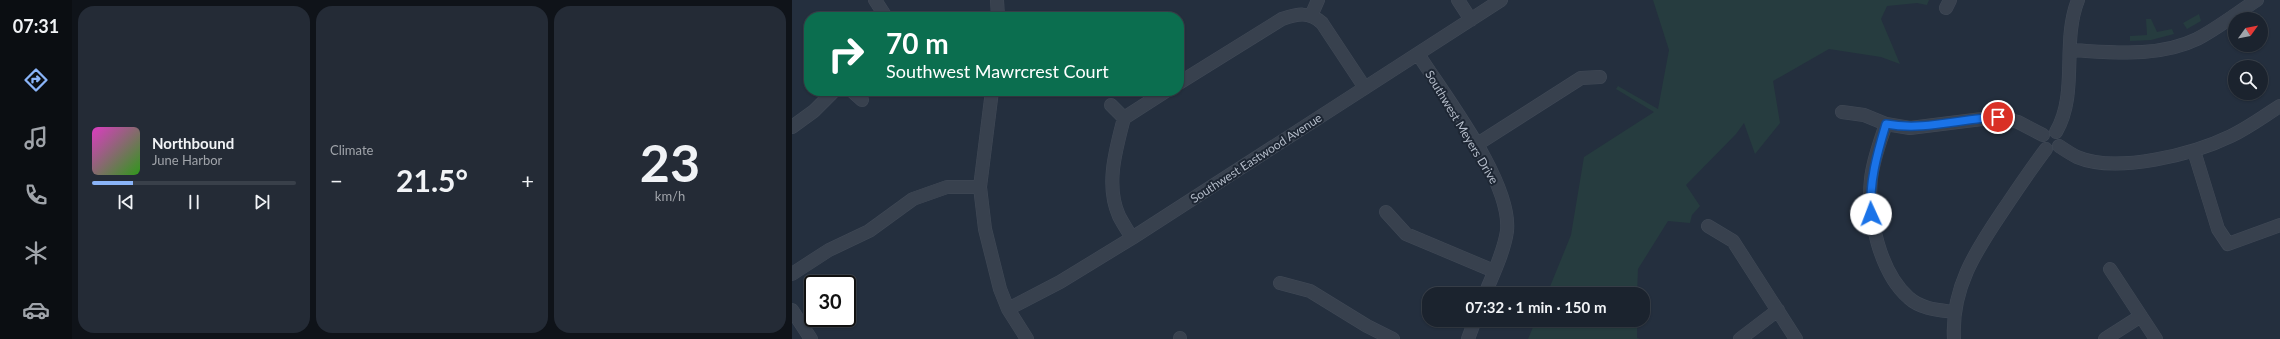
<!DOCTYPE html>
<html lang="en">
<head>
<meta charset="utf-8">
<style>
	body { margin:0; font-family:Lato,sans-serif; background:#242b36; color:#f1f3f6; height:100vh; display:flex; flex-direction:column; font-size:15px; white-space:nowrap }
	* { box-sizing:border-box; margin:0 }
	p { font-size:13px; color:#a0a4aa }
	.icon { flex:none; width:22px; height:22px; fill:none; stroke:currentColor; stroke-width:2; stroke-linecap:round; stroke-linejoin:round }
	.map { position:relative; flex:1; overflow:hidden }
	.drawer { display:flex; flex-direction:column; gap:6px; padding:6px; background:#0f1319; width:720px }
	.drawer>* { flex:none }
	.hud { position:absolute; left:12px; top:12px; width:380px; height:84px; border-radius:16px; box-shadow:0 1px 3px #0004,0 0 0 1px #39404a; background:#0b6e4f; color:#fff; overflow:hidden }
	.needle { width:26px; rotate:57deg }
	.buttons { position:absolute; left:1436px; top:12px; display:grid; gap:8px }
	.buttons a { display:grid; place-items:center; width:40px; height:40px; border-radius:50%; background:#1b232e; box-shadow:0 1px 3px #0004,0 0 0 1px #39404a; font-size:20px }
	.speed { position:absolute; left:12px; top:275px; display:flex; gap:8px; font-size:20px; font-weight:700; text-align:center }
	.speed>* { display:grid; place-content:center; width:52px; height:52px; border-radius:50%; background:#1b232e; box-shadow:0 1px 3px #0004,0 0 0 1px #39404a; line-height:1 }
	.speed .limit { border:2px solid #111; border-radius:6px; background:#fff; color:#111 }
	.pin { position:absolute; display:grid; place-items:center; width:34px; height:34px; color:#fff; margin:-17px; border:2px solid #fff; border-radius:50%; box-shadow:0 1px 4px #0007 }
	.me { position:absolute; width:44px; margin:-22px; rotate:358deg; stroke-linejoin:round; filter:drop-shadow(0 0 3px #0008) }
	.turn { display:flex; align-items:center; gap:14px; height:84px; padding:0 16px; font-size:18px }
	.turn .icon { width:52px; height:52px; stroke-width:2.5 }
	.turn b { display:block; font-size:28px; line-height:34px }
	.big { font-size:30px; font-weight:700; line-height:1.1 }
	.drawer .widget { flex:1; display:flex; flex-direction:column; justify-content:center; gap:6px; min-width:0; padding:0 14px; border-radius:16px; background:#242b36 }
	.drawer .dial { align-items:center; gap:0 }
	.dial b { font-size:52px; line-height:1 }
	.song { display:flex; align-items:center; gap:12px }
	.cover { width:48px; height:48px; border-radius:6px; background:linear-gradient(135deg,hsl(310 70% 55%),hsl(110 70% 35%)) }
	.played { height:4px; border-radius:2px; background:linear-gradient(90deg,#8ab4f8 20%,#39404a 20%) }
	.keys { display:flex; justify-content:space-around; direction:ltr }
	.heat { display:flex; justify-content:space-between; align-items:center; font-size:22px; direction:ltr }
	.drawer .tiles { flex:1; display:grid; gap:6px; grid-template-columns:repeat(3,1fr) }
	.trip { position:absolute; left:630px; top:287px; width:228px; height:40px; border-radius:16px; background:#1b232e; box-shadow:0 1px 3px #0004,0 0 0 1px #39404a; font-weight:700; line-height:40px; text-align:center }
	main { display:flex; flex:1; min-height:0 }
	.tabs { display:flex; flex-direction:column; width:72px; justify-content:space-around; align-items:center; background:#0b0e12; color:#a0a4aa }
	.tabs .icon { width:28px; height:28px }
	.tabs .current { color:#8ab4f8 }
	.tabs b { font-size:18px; color:#f1f3f6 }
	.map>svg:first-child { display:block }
	.green { fill:#263c3f }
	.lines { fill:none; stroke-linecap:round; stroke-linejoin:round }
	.minor-casing { stroke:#414a57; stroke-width:14 }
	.minor { stroke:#38414e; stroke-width:13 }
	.route-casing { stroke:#114b97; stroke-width:10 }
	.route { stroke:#1a73e8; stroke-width:7 }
	.labels { text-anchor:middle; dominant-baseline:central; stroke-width:4; stroke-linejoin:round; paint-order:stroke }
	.street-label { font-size:12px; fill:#b4bcc9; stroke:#1d2633 }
</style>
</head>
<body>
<main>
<nav class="tabs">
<b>07:31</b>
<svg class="icon current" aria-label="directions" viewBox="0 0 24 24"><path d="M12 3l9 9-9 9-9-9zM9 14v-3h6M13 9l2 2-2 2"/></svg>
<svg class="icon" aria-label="music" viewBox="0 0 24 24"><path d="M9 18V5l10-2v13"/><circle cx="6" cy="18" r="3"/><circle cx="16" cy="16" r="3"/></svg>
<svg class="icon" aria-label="phone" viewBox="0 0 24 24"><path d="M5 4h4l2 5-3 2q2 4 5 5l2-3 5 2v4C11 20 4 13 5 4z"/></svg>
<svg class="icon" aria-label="climate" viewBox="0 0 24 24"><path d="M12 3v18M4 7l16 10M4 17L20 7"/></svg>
<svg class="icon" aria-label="car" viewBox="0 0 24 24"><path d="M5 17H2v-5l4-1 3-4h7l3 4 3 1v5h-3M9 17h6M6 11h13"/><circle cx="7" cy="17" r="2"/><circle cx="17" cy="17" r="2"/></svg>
</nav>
<section class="drawer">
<div class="tiles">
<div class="widget">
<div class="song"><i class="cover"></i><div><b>Northbound</b><p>June Harbor</p></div></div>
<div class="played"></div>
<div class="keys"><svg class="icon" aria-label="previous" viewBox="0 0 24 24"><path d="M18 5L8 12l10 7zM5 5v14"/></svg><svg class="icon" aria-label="pause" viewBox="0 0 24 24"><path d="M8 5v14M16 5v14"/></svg><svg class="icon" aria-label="next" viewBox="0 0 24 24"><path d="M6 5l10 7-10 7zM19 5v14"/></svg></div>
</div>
<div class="widget"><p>Climate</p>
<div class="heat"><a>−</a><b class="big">21.5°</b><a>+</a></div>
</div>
<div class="widget dial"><b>23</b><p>km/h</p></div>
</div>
</section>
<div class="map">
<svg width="1488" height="339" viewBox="0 0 1488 339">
	<rect width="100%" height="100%" fill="#242f3e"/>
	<!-- green -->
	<path class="green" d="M 861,0 L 1137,0 L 1135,5 L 1125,3 L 1095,6 L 1089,19 L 1108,64 L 1089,57 L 1037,49 L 981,81 L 988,123 L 963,154 L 952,123 L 944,134 L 894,185 L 908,206 L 900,215 L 898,223 L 876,221 L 846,269 L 845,294 L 755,294 L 779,235 L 792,157 L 862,112 L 824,89 L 826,86 L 866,109 L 877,50 Z
		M 1407,14 L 1409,21 L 1395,29 L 1391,23 Z
		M 1354,19 L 1359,19 L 1365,32 L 1380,29 L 1382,34 L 1359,40 L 1338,41 L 1338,36 L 1355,35 Z
		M 744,320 L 845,320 L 845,338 L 848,339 L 736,339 Z"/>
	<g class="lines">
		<!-- minor casing -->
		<g class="minor-casing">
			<path id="minor" d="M 83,0 L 94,17
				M 205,0 L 206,17
				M 666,0 L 679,20
				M 1154,8 L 1158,0
				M 519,16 L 526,0
				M 1278,50 C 1319,52 1366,58 1405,39 C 1426,28 1445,13 1465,0
				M 626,54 C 652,95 720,182 715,231 C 712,252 701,274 693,294
				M 387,83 L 490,19 C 505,14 517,11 530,23 L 573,88
				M 60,91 L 70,100
				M 200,91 L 188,187 L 193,229 L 208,289 L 216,309 L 235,339
				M 319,105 L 332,118
				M 1050,112 L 1072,115 L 1094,124 L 1118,128 L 1206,117 L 1226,122 L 1251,135
				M 1094,124 C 1088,142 1081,160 1079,179 C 1075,216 1088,273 1117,298 C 1129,309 1147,310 1162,312
				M 0,127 L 22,111 L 42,91
				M 1264,132 C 1287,92 1269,43 1286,0
				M 684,145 L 789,78 L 808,77
				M 1267,146 C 1273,150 1279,154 1285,157 C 1325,174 1402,154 1439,136 C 1456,128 1472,116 1488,106
				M 1402,151 L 1426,229 L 1436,244 L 1488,225
				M 594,212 L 614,234 L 702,271
				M 916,226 L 941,241 L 1004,339
				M 340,238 C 336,231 331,224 327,216 C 313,185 324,149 332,118 L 374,91
				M 1318,269 L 1364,339
				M 0,274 L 37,250 L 77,231 L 121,199 L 155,187 L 188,187
				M 488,283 L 518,291 L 575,326 L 601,339
				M 216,309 L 268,282 L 340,238 L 709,0
				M 0,310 L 19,339
				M 388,338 L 388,339
				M 676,339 L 683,320
				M 948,339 L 986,310
				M 1162,339 C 1159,289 1183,252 1210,212 C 1224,191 1238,170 1254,149
				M 1313,339 L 1349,316"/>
		</g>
		<!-- minor -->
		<use href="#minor" class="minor"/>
	</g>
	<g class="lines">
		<!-- route casing -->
		<g class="route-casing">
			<path id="route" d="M 1079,214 C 1077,182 1085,154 1094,124 C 1132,131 1167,119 1206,117"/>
		</g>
		<!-- route -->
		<use href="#route" class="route"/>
	</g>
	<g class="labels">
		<!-- street labels -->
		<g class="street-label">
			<text transform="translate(670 127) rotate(59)">Southwest Meyers Drive</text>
			<text transform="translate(464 158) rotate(-33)">Southwest Eastwood Avenue</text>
		</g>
	</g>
</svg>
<div class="buttons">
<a><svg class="needle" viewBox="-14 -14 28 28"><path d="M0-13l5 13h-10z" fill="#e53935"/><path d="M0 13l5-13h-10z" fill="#a0a4aa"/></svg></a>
<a><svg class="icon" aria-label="search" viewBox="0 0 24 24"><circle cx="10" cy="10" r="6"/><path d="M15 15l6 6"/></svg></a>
</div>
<div class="speed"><div class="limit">30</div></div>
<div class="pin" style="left:1206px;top:117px;background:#d93025"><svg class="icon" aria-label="arrive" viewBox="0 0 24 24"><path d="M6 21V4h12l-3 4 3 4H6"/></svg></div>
<svg class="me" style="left:1079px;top:214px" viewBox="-20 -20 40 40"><circle r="19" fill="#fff"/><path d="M0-13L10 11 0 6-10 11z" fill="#1a73e8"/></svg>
<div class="trip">07:32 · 1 min · 150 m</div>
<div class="hud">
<div class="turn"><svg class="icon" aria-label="right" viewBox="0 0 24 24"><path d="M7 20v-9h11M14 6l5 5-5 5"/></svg><div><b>70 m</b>Southwest Mawrcrest Court</div></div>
</div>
</div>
</main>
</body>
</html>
